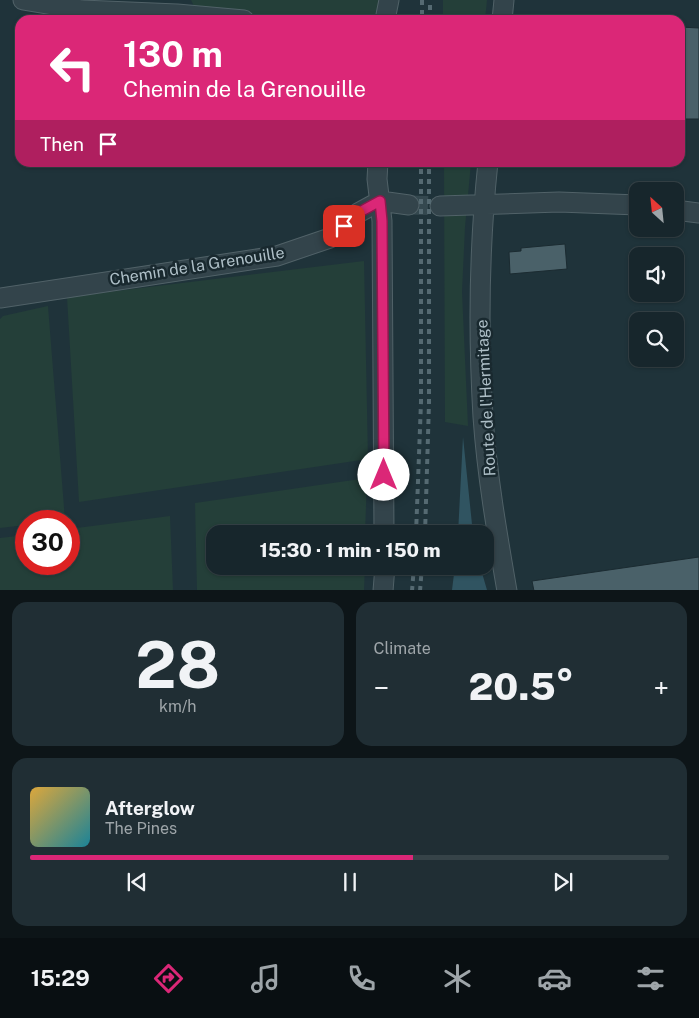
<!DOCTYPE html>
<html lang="en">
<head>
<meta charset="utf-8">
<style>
	body { margin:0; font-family:"Public Sans",sans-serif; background:#202e34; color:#f1f3f6; height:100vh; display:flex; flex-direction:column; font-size:19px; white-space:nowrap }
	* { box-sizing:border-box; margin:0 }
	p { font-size:16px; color:#9ea5a9 }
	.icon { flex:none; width:28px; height:28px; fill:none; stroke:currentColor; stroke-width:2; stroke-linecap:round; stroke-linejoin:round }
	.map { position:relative; height:590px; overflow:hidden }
	.sheet { display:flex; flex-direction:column; gap:12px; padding:12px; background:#0d1518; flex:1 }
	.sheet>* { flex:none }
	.banner { position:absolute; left:15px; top:15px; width:670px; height:152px; border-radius:15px; box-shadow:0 1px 4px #0004,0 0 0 1px #364348; background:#db2777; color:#fff; overflow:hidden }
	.needle { width:32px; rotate:333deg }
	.controls { position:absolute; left:629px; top:182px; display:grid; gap:10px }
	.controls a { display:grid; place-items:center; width:55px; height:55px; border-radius:10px; background:#17262c; box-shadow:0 1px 4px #0004,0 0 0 1px #364348; font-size:25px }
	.speed { position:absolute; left:15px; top:510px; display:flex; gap:10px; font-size:25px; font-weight:700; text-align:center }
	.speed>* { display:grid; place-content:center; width:65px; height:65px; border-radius:50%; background:#17262c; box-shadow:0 1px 4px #0004,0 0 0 1px #364348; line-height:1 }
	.speed .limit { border:8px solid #d22; background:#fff; color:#111 }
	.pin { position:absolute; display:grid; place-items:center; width:42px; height:42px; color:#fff; margin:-21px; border-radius:10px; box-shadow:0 2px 8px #0006 }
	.me { position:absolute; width:55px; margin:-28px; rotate:0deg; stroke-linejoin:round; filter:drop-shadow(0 0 4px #0008) }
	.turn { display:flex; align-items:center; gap:18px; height:105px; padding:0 25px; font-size:22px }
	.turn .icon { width:65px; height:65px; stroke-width:2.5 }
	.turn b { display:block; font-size:35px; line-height:42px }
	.then { display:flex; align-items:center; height:48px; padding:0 25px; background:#0003; gap:10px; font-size:19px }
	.big { font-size:38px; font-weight:800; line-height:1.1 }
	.sheet .widget { flex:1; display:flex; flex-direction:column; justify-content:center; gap:8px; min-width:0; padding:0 18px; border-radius:15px; background:#202e34 }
	.sheet .dial { align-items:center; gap:0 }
	.dial b { font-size:65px; line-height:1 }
	.song { display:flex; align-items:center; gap:15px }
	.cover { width:60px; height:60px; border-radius:8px; background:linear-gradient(135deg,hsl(40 70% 55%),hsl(190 70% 35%)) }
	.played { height:5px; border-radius:2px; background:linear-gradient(90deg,#db2777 60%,#364348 60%) }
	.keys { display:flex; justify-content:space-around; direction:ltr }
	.heat { display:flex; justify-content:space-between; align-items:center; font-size:28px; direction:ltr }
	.sheet .tiles { flex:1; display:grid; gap:12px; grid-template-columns:1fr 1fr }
	.widget:last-child { grid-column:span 2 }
	.trip { position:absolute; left:206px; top:525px; width:288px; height:50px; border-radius:15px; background:#17262c; box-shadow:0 1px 4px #0004,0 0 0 1px #364348; font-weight:800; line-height:50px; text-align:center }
	.tabs { display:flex; height:80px; justify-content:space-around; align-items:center; background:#090f12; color:#9ea5a9 }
	.tabs .icon { width:35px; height:35px }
	.tabs .current { color:#db2777 }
	.tabs b { font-size:22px; color:#f1f3f6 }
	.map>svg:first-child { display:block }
	.green { fill:#243f39 }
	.water { fill:#305461 }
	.building { fill:#4a6169; stroke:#1b2b31 }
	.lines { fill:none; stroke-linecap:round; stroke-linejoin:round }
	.minor-tunnel { stroke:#34484f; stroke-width:19; stroke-dasharray:19 9; stroke-linecap:butt }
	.minor-casing { stroke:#516268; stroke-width:21 }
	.minor { stroke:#33444b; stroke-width:19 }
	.rail { stroke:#556a72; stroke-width:4; stroke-dasharray:5 5; stroke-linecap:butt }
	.route-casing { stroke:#8e194d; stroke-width:12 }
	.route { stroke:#db2777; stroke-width:9 }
	.labels { text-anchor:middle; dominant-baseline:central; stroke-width:5; stroke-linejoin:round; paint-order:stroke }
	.street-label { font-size:16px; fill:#aebfc7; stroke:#19292f }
</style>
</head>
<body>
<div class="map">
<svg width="699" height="591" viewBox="0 0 699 591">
	<rect width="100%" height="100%" fill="#1f333a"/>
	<!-- green -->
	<path class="green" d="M 191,0 L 382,0 L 382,13 L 366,20 L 290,20 L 196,10 Z
		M 443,0 L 487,0 L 485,20 L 443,20 Z
		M 444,163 L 471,163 L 465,227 L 462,292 L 468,426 L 445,422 Z
		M 364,261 L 368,459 L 79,502 L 67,297 Z
		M 48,306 L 65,520 L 26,521 L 26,525 L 0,528 L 0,319 L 3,316 Z
		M 367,478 L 365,534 L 215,534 L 215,566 L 365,566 L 364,590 L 197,590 L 195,503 Z
		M 170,516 L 173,590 L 0,590 L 0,538 L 26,535 L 26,564 L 69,564 L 69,529 Z"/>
	<!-- water -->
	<path class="water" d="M 463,437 L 473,534 L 458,534 Z
		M 455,566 L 480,566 L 487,590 L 452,590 Z"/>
	<!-- building -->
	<path class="building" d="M 680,27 L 699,28 L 699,119 L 680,119 Z
		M 565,244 L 567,269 L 510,274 L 509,252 L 521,251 L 521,248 Z
		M 699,557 L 699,591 L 534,591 L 532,581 Z"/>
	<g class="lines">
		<!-- minor-tunnel -->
		<path class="minor-tunnel" d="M 409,205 L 440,206"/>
		<!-- minor casing -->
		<g class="minor-casing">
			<path id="minor" d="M 23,0 L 82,10 L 177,14 L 244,20
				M 385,20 L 389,0
				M 502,20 L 504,0
				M 378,162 L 377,179 L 382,221 L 384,534
				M 488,162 C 479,247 478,332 483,417 C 487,475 497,533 507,591
				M 380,201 L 409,205
				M 440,206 L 559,202 L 638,205
				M 675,210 L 699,213
				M 0,298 L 277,256 L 330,238 L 358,213 L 380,201
				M 383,591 L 385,566"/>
		</g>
		<!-- minor -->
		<use href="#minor" class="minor"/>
		<!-- rail -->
		<path class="rail" d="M 422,0 L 422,20
			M 430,20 L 430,0
			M 416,534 L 421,402 L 421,162
			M 425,534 L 429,403 L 429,162
			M 412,591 L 414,566
			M 420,591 L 422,566"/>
	</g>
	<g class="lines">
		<!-- route casing -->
		<g class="route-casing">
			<path id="route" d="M 344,226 L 358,213 L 380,201 L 382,221 L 384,475"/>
		</g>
		<!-- route -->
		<use href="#route" class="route"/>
	</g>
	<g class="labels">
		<!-- street labels -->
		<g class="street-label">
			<text transform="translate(197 266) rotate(-9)">Chemin de la Grenouille</text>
			<text transform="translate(486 398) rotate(-93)">Route de l'Hermitage</text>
		</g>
	</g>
</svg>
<div class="controls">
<a><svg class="needle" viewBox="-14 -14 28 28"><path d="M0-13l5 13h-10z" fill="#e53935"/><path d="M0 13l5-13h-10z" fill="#9ea5a9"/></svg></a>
<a><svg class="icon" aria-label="sound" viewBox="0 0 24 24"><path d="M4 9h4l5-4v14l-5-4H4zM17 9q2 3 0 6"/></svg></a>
<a><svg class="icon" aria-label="search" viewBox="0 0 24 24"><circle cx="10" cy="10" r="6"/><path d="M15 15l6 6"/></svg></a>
</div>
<div class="speed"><div class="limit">30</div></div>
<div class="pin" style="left:344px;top:226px;background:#d93025"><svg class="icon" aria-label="arrive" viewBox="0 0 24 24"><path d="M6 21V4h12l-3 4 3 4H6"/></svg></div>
<svg class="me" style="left:384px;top:475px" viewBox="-20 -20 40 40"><circle r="19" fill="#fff"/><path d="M0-13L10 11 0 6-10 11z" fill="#db2777"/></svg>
<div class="trip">15:30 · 1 min · 150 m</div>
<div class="banner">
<div class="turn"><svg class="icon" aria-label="left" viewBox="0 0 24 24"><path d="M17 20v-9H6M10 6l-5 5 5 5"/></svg><div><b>130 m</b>Chemin de la Grenouille</div></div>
<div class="then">Then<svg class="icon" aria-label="arrive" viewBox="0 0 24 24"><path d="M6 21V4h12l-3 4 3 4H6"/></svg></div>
</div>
</div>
<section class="sheet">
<div class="tiles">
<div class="widget dial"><b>28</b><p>km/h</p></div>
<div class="widget"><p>Climate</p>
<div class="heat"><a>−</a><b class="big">20.5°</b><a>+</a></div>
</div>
<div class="widget">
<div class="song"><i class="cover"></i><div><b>Afterglow</b><p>The Pines</p></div></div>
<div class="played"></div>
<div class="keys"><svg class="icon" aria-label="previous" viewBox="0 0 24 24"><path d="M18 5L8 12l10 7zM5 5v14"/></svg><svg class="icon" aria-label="pause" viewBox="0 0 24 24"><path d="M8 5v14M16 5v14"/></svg><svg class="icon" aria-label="next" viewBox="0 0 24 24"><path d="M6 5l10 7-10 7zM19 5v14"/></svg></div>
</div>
</div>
</section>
<nav class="tabs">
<b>15:29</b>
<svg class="icon current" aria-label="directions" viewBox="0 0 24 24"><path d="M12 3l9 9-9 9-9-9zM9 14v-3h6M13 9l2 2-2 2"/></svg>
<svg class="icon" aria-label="music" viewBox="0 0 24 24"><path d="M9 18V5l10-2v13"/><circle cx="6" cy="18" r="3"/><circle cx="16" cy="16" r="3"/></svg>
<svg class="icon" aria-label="phone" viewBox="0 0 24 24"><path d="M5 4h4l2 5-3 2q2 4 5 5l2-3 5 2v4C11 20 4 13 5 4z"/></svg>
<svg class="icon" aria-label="climate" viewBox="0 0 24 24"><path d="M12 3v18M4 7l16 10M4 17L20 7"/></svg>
<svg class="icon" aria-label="car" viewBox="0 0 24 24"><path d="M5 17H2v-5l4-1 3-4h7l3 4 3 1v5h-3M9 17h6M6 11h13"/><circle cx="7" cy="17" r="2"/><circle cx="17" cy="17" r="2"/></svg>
<svg class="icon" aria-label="filters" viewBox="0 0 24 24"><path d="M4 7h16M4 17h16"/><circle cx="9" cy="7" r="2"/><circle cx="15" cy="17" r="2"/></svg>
</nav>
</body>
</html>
